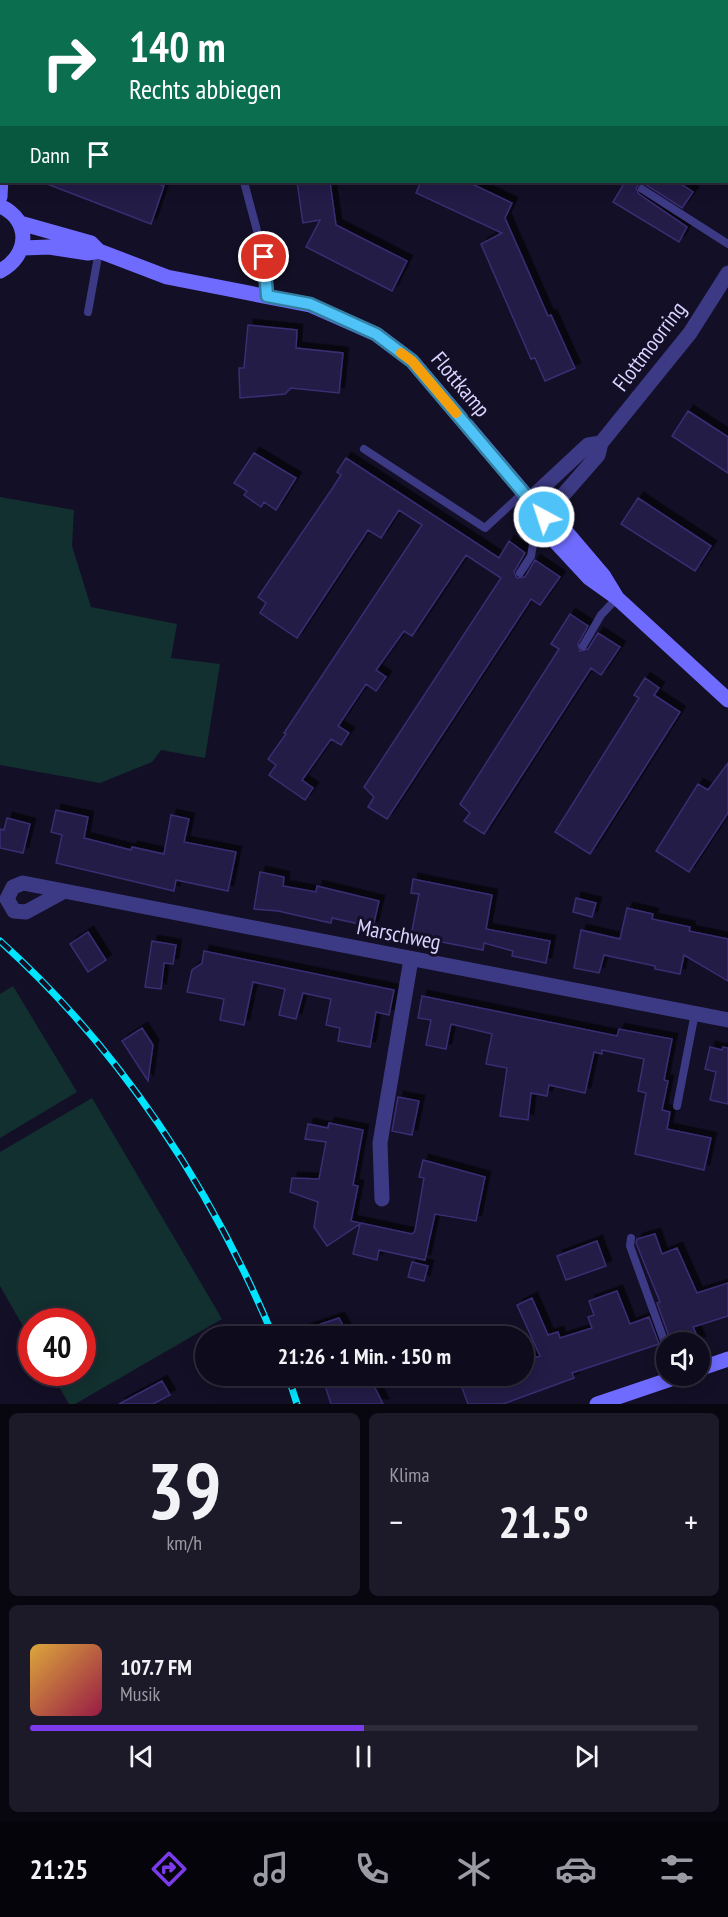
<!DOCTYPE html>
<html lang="de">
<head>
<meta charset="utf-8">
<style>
	body { margin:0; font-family:"PT Sans Narrow",sans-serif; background:#1c1929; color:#f1f3f6; height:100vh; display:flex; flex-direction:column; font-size:22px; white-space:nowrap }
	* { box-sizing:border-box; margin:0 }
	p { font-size:20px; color:#9b9ba3 }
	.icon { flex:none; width:33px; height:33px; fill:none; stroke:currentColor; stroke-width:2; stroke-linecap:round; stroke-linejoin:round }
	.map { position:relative; height:1404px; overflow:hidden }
	.drawer { display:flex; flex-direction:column; gap:9px; padding:9px; background:#08060f; flex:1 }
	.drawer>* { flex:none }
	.top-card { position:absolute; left:0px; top:0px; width:729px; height:183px; box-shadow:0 3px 15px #0003,0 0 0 2px #2e2b3b; background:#0b6e4f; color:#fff; overflow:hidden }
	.tools { position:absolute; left:656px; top:1332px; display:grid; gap:12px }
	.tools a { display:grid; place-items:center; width:54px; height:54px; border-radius:50%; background:#0e0b1c; box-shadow:0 3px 15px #0003,0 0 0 2px #2e2b3b; font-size:30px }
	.speed { position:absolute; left:18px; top:1308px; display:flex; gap:12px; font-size:30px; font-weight:700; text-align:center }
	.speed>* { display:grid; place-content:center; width:78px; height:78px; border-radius:50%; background:#0e0b1c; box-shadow:0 3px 15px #0003,0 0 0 2px #2e2b3b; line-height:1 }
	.speed .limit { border:9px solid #d22; background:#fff; color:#111 }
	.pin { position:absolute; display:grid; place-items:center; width:51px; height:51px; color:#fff; margin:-26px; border:3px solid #fff; border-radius:50%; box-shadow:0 2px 6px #0007 }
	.me { position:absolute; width:66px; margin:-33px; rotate:320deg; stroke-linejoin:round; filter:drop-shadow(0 0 4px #0008) }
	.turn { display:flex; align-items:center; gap:21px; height:126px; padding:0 30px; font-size:27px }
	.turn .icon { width:78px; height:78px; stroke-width:2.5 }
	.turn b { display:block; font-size:42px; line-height:51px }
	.then { display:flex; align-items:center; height:57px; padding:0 30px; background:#0003; gap:12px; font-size:22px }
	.big { font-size:45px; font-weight:600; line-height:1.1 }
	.drawer .tile { flex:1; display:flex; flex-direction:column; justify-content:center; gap:9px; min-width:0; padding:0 21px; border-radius:9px; background:#1c1929 }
	.drawer .dial { align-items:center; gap:0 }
	.dial b { font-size:78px; line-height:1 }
	.song { display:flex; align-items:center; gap:18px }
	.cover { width:72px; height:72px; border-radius:9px; background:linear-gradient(135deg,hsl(40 70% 55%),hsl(340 70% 35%)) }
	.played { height:6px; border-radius:3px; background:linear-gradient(90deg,#7c3aed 50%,#2e2b3b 50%) }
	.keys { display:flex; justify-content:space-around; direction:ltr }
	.heat { display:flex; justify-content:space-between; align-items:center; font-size:33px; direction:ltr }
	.drawer .tiles { flex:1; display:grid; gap:9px; grid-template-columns:1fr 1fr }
	.tile:last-child { grid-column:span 2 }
	.trip { position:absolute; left:195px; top:1326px; width:339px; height:60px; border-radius:30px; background:#0e0b1c; box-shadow:0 3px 15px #0003,0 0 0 2px #2e2b3b; font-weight:600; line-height:60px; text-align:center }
	.dock { display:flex; height:96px; justify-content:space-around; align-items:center; background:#06040b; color:#9b9ba3 }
	.dock .icon { width:42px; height:42px }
	.dock .selected { color:#7c3aed }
	.dock b { font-size:27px; color:#f1f3f6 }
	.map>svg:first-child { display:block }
	.green { fill:#12302f }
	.building { fill:#241b47; stroke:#3b2d73; stroke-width:1.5; filter:url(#shadow) }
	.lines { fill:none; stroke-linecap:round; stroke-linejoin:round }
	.lane { stroke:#3d3a85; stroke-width:8 }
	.street { stroke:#3d3a85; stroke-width:15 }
	.secondary { stroke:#6f6bff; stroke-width:15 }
	.rail-casing { stroke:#00e5ff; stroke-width:7 }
	.rail { stroke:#130f26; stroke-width:4.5; stroke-dasharray:14; stroke-linecap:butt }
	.route-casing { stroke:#337fa1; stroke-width:15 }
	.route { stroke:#4fc3f7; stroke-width:10 }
	.slow { stroke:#f59e0b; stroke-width:10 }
	.labels { text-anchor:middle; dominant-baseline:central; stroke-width:6; stroke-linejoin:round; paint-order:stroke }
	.street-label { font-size:22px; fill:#d9d4ff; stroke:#130f26 }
</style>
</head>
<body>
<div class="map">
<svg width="728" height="1404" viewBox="0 0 728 1404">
	<defs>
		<filter id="shadow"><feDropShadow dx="5.5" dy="-5.5" stdDeviation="0" flood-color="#0009"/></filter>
	</defs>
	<rect width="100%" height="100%" fill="#130f26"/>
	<!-- green -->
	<path class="green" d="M 0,497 L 74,510 L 72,546 L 91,607 L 177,624 L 171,658 L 220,664 L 205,758 L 161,750 L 152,762 L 100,783 L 0,765 Z
		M 13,986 L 77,1092 L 0,1138 L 0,994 Z
		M 92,1098 L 222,1319 L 75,1404 L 69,1404 L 51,1373 L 82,1372 L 82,1322 L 32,1322 L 31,1340 L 0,1286 L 0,1152 Z"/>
	<!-- building -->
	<path class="building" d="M 42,182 L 152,182 L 164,186 L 151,224 Z
		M 297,182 L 330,182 L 336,225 L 407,261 L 392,291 L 306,247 L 320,220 L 303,223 Z
		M 421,182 L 468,182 L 512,203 L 505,218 L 548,316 L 551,315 L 575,368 L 545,381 L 535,358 L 531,359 L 481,244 L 502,233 L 416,193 Z
		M 625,182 L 678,182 L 693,192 L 682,208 L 645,184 L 639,184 L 636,188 L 639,194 L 687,227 L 679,242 L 613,202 Z
		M 248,325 L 297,330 L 296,348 L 343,353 L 339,393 L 291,388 L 285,394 L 240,398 L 239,368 L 244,368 Z
		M 688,411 L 728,437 L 728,473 L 672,436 Z
		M 254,453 L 296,478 L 276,510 L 264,502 L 261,507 L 244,495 L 247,491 L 234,483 Z
		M 346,458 L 499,558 L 509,541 L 525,553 L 514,572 L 517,578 L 525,577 L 535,560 L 560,577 L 540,605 L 531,599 L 387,819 L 368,807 L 374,797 L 364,787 L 501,578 L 466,555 L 412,636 L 404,631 L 376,670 L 386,677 L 376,691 L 366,684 L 338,726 L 349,733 L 341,745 L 331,739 L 302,780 L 313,788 L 305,800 L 269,775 L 276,765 L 268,759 L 286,734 L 284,733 L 422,525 L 399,510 L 381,538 L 368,530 L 297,638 L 260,613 L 266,603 L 258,597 L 332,489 L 341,475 L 337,472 Z
		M 638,498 L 711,546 L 695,571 L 621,524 Z
		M 570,614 L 588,626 L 578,644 L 580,651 L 588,649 L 598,633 L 620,647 L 601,675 L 591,668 L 484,834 L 464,821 L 470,813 L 460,804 L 559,649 L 551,644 Z
		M 645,678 L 659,688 L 654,695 L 680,712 L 590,854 L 555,832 L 639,698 L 634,695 Z
		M 728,763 L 728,813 L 689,872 L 656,851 L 698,784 L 708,790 Z
		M 56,810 L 88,817 L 84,838 L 131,850 L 132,847 L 164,854 L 171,815 L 189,819 L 184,842 L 236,852 L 228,891 L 176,880 L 174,891 L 56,863 L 62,835 L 51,832 Z
		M 7,818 L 30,824 L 23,853 L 0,848 L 0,829 L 4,830 Z
		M 260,872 L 284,877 L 283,886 L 316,892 L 317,886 L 379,901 L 373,927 L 332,918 L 331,923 L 278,911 L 254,909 Z
		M 413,879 L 492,895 L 486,929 L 550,941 L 546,963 L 512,956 L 513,951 L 484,943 L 483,950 L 411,936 L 419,894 L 411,893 Z
		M 576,898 L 596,903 L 592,917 L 573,912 Z
		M 627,908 L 653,914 L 652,919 L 690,927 L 689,931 L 728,939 L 728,981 L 684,955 L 680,974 L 655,969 L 655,966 L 604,955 L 599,973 L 574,968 L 581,930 L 620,939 Z
		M 88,932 L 106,960 L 88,972 L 70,944 Z
		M 152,941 L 176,945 L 173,964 L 164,963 L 161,989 L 145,987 Z
		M 204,951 L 394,990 L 389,1015 L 376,1012 L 370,1047 L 338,1041 L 340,1028 L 326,1025 L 331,999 L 303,993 L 296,1019 L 279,1015 L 285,989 L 253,982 L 244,1025 L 220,1020 L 224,999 L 187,992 L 192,970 L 202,963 Z
		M 422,996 L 617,1036 L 619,1029 L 672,1039 L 664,1080 L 668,1081 L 662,1110 L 670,1112 L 667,1129 L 711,1138 L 704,1170 L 635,1154 L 646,1093 L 638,1091 L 644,1059 L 602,1050 L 602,1054 L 594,1052 L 585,1093 L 549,1085 L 547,1096 L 531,1093 L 528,1120 L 500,1116 L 507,1068 L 486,1064 L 492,1034 L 451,1024 L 446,1049 L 426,1045 L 431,1020 L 418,1018 Z
		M 142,1028 L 153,1045 L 148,1081 L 122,1041 Z
		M 710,1047 L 722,1050 L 723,1047 L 728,1048 L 728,1104 L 710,1100 L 716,1072 L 705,1069 Z
		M 398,1097 L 419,1101 L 412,1135 L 392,1131 Z
		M 329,1123 L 363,1130 L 353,1185 L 358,1186 L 351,1221 L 412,1234 L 415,1231 L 424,1178 L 419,1177 L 423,1160 L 485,1177 L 476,1221 L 435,1214 L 425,1260 L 379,1250 L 377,1260 L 353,1254 L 360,1224 L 327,1246 L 314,1227 L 318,1202 L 290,1192 L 292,1178 L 319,1179 L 326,1142 L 305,1139 L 308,1124 L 328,1128 Z
		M 655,1234 L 662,1254 L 677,1248 L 697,1293 L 728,1283 L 728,1316 L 693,1327 L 700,1342 L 671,1342 L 657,1303 L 660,1302 L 636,1243 L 637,1239 Z
		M 597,1241 L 606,1266 L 566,1280 L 557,1256 Z
		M 412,1262 L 428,1266 L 424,1281 L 408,1277 Z
		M 617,1291 L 630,1324 L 649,1317 L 659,1344 L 572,1373 L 574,1378 L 503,1404 L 468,1404 L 460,1382 L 480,1376 L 524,1376 L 524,1361 L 540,1356 L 517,1305 L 532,1298 L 548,1335 L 558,1332 L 560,1338 L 592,1328 L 588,1317 L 594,1315 L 589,1301 Z
		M 339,1318 L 349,1336 L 293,1336 L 292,1334 Z
		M 322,1376 L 369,1376 L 383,1404 L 331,1404 Z
		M 162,1381 L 170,1395 L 153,1404 L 119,1404 Z"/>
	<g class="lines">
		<!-- lane -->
		<path class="lane" d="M 217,0 L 217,2
			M 721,2 L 722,0
			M 244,182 L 264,257 L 267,296
			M 642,189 L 728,244
			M 88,312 L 99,251
			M 364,449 L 485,528 L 523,493
			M 520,573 L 531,556 L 535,533 L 547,520
			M 583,646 L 601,615 L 617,598
			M 677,1106 L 695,1013
			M 631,1238 L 630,1246 L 666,1346"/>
		<!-- street -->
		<path class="street" d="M 695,0 L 697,2
			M 728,20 L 728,21
			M 529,500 L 588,445 L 601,443
			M 544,517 L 598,455 L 601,443 L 690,333 L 728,273
			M 61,893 L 26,912 L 14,911 L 7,899 L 13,887 L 23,883 L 728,1020
			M 382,1199 L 380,1143 L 411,959"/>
		<!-- secondary -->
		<path class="secondary" d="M 0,125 L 2,129
			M 0,197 L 2,158
			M 0,206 C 32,220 29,256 0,271
			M 20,223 L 91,243 L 99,251 L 167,277 L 310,305 L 376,334 L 412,361 L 553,527 L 563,528 L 603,575 L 617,598
			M 23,248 L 49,247 L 88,253 L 99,251
			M 553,527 L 550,536 L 589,578 L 617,598 L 728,700
			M 699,1369 L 728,1359
			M 597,1404 L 680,1376"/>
		<!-- rail casing -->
		<g class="rail-casing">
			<path id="rail" d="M 0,941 C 119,1048 212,1189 273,1336
				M 288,1376 L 297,1404"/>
		</g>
		<!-- rail -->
		<use href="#rail" class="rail"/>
	</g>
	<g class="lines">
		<!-- route casing -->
		<g class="route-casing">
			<path id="route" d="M 264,257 L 267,296 L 310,304 L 376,334 L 412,361 L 544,517"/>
		</g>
		<!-- route -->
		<use href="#route" class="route"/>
		<!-- slow -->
		<path class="slow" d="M 401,353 L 412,361 L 456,413"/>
	</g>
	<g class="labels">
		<!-- street labels -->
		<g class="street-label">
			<text transform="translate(649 346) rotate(-53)">Flottmoorring</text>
			<text transform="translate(461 384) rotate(50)">Flottkamp</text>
			<text transform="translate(399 934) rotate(11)">Marschweg</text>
		</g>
	</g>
</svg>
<div class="tools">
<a><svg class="icon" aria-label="sound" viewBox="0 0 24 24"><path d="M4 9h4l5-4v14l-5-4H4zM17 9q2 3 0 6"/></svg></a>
</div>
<div class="speed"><div class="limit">40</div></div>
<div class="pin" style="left:264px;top:257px;background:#d93025"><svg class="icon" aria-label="arrive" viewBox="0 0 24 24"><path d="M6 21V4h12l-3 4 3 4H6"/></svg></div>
<svg class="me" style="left:544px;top:517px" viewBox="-20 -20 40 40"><circle r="17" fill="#4fc3f7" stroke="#fff" stroke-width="3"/><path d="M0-11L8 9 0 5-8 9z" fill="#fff"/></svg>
<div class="trip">21:26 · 1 Min. · 150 m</div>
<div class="top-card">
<div class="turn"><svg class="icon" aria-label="right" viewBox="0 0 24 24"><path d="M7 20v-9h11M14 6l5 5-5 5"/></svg><div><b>140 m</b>Rechts abbiegen</div></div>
<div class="then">Dann<svg class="icon" aria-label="arrive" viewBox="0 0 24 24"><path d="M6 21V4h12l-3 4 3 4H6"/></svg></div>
</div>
</div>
<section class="drawer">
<div class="tiles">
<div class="tile dial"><b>39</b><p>km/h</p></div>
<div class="tile"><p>Klima</p>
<div class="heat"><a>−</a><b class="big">21.5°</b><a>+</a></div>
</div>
<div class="tile">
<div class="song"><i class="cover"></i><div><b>107.7 FM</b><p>Musik</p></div></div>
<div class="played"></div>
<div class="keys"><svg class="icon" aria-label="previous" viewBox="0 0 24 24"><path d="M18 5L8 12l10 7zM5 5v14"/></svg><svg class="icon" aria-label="pause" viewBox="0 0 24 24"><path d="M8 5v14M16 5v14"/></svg><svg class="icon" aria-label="next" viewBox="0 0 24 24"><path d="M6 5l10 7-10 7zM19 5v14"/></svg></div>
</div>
</div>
</section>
<nav class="dock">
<b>21:25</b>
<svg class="icon selected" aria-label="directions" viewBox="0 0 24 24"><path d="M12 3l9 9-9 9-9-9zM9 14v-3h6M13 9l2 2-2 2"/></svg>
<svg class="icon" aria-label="music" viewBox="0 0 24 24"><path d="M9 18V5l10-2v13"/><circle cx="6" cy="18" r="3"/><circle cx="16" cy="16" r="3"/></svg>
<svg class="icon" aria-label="phone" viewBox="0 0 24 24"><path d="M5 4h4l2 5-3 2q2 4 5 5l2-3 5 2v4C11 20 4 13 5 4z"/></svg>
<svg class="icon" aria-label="climate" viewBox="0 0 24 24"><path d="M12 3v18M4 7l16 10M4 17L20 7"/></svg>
<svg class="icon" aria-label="car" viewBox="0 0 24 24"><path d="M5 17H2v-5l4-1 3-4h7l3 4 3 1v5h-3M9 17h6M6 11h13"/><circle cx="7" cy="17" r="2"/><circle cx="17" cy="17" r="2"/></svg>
<svg class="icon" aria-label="filters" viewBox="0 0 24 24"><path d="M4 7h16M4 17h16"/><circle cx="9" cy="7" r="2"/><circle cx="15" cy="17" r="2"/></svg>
</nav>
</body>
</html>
